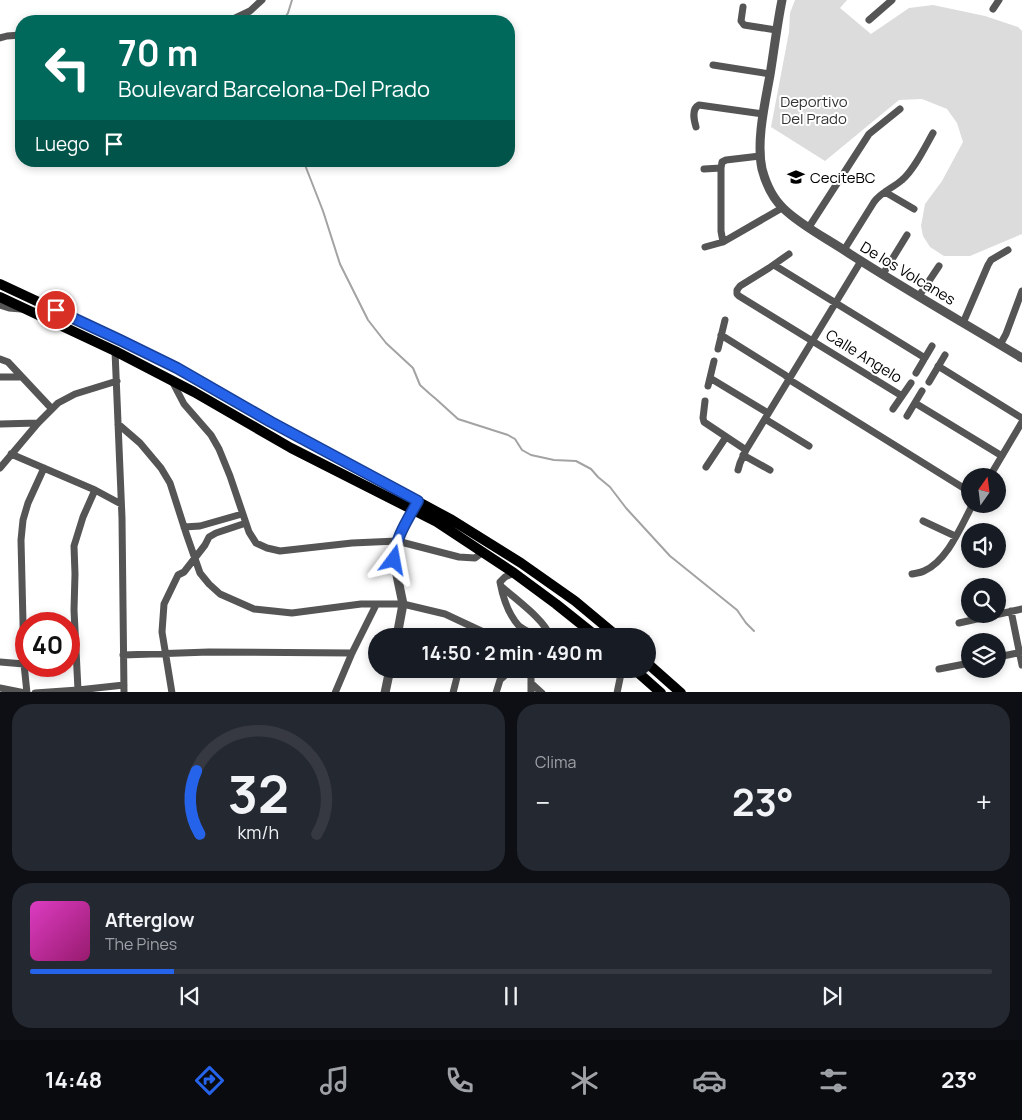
<!DOCTYPE html>
<html lang="es">
<head>
<meta charset="utf-8">
<style>
	body { margin:0; font-family:Manrope,sans-serif; background:#242831; color:#f1f3f6; height:100vh; display:flex; flex-direction:column; font-size:19px; white-space:nowrap }
	* { box-sizing:border-box; margin:0 }
	p { font-size:16px; color:#9ea1a6 }
	.icon { flex:none; width:28px; height:28px; fill:none; stroke:currentColor; stroke-width:2; stroke-linecap:round; stroke-linejoin:round }
	.map { position:relative; height:692px; overflow:hidden }
	.side { display:flex; flex-direction:column; gap:12px; padding:12px; background:#0d0f14; flex:1 }
	.side>* { flex:none }
	.banner { position:absolute; left:15px; top:15px; width:500px; height:152px; border-radius:20px; box-shadow:0 2px 8px #0003; background:#00695c; color:#fff; overflow:hidden }
	.needle { width:32px; rotate:14deg }
	.controls { position:absolute; left:961px; top:468px; display:grid; gap:10px }
	.controls a { display:grid; place-items:center; width:45px; height:45px; border-radius:50%; background:#171b24; box-shadow:0 2px 8px #0003; font-size:25px }
	.speed { position:absolute; left:15px; top:612px; display:flex; gap:10px; font-size:25px; font-weight:700; text-align:center }
	.speed>* { display:grid; place-content:center; width:65px; height:65px; border-radius:50%; background:#171b24; box-shadow:0 2px 8px #0003; line-height:1 }
	.speed .limit { border:8px solid #d22; background:#fff; color:#111 }
	.pin { position:absolute; display:grid; place-items:center; width:42px; height:42px; color:#fff; margin:-21px; border:2px solid #fff; border-radius:50%; box-shadow:0 1px 5px #0007 }
	.me { position:absolute; width:55px; margin:-28px; rotate:13deg; stroke-linejoin:round; filter:drop-shadow(0 0 4px #0008) }
	.turn { display:flex; align-items:center; gap:18px; height:105px; padding:0 20px; font-size:22px }
	.turn .icon { width:65px; height:65px; stroke-width:2.5 }
	.turn b { display:block; font-size:35px; line-height:42px }
	.then { display:flex; align-items:center; height:48px; padding:0 20px; background:#0003; gap:10px; font-size:19px }
	.big { font-size:38px; font-weight:700; line-height:1.1 }
	.side .widget { flex:1; display:flex; flex-direction:column; justify-content:center; gap:8px; min-width:0; padding:0 18px; border-radius:20px; background:#242831 }
	.side .dial { align-items:center; gap:0 }
	.dial svg { height:130px; overflow:visible; fill:none; stroke:#363941; stroke-width:7; stroke-linecap:round; text-anchor:middle }
	.dial text { fill:#f1f3f6; stroke:none }
	.song { display:flex; align-items:center; gap:15px }
	.cover { width:60px; height:60px; border-radius:8px; background:linear-gradient(135deg,hsl(310 70% 55%),hsl(320 70% 35%)) }
	.played { height:5px; border-radius:2px; background:linear-gradient(90deg,#2563eb 15%,#363941 15%) }
	.keys { display:flex; justify-content:space-around; direction:ltr }
	.heat { display:flex; justify-content:space-between; align-items:center; font-size:28px; direction:ltr }
	.side .tiles { flex:1; display:grid; gap:12px; grid-template-columns:1fr 1fr }
	.widget:last-child { grid-column:span 2 }
	.trip { position:absolute; left:368px; top:628px; width:288px; height:50px; border-radius:25px; background:#171b24; box-shadow:0 2px 8px #0003; font-weight:700; line-height:50px; text-align:center }
	.tab-bar { display:flex; height:80px; justify-content:space-around; align-items:center; background:#090b0e; color:#9ea1a6 }
	.tab-bar .icon { width:35px; height:35px }
	.tab-bar .active { color:#2563eb }
	.tab-bar b { font-size:22px; color:#f1f3f6 }
	.map>svg:first-child { display:block }
	.green { fill:#dcdcdc }
	.lines { fill:none; stroke-linecap:round; stroke-linejoin:round }
	.stream { stroke:#a3a3a3; stroke-width:2 }
	.minor { stroke:#555; stroke-width:7 }
	.tertiary { stroke:#555; stroke-width:9 }
	.primary { stroke:#000; stroke-width:10 }
	.route-casing { stroke:#184099; stroke-width:12 }
	.route { stroke:#2563eb; stroke-width:9 }
	.labels { text-anchor:middle; dominant-baseline:central; stroke-width:4; stroke-linejoin:round; paint-order:stroke }
	.park-label { font-size:15px; fill:#333; stroke:#fff }
	.poi-label { font-size:15px; fill:#000; stroke:#fff; text-anchor:start }
	.street-label { font-size:15px; fill:#000; stroke:#fff }
</style>
</head>
<body>
<div class="map">
<svg width="1022" height="693" viewBox="0 0 1022 693">
	<rect width="100%" height="100%" fill="#fff"/>
	<!-- green -->
	<path class="green" d="M 795,0 L 847,0 L 840,8 L 871,34 L 909,8 L 933,5 L 985,16 L 1018,27 L 1022,31 L 1022,234 L 970,256 L 944,256 L 930,247 L 923,236 L 921,226 L 925,204 L 942,181 L 963,142 L 957,123 L 947,109 L 922,99 L 899,100 L 825,161 L 771,127 L 789,32 L 790,13 Z"/>
	<g class="lines">
		<!-- stream -->
		<path class="stream" d="M 283,21 L 288,13 L 292,0
			M 305,161 L 305,165 L 323,211 L 340,264 L 368,320 L 386,343 L 413,368 L 420,385 L 430,394 L 436,399 L 458,419 L 508,435 L 515,439 L 522,450 L 531,455 L 554,460 L 576,461 L 591,469 L 598,477 L 610,487 L 626,508 L 670,556 L 737,610 L 746,623 L 754,631"/>
		<!-- minor -->
		<path class="minor" d="M 743,7 L 741,21 L 744,25 L 776,30
			M 993,9 L 999,0
			M 869,20 L 892,0
			M 229,21 L 250,11 L 262,0
			M 0,38 L 7,36 L 21,35
			M 713,65 L 770,74
			M 696,127 C 694,120 691,109 699,105 L 763,114
			M 704,169 L 721,168
			M 885,192 L 914,209
			M 809,227 L 869,134 L 900,109
			M 723,242 L 721,231 L 721,168 L 722,162 L 726,160 L 760,156
			M 705,247 L 723,242 L 782,208
			M 844,250 L 874,202 C 881,192 893,188 902,180 C 914,170 925,147 933,133
			M 789,254 L 769,268 L 740,286 L 737,290 L 737,294 L 739,296 L 902,396
			M 774,265 L 925,358
			M 883,274 L 907,235
			M 919,296 L 939,266
			M 0,305 L 9,308 L 21,309
			M 963,323 L 988,265 L 991,260 L 1008,250
			M 721,335 L 785,375 L 793,382 L 970,492
			M 1000,345 L 1006,334 L 1022,291
			M 718,349 L 725,320
			M 115,351 L 122,518 L 124,693
			M 0,359 L 8,362 L 52,409
			M 938,366 L 1022,418
			M 916,373 L 932,346
			M 0,377 L 22,377
			M 710,378 L 768,413
			M 172,381 L 184,404 L 211,435 L 219,449 L 230,476 L 249,532 L 256,543 L 267,548 L 280,551 L 352,543 L 397,541 L 459,557 L 475,558 L 483,552
			M 929,382 L 945,355
			M 708,386 L 714,361
			M 705,401 L 703,418 L 704,422 L 746,450
			M 915,403 L 1002,456
			M 893,409 L 911,383
			M 907,416 L 922,391
			M 765,419 L 809,446
			M 0,424 L 38,423
			M 118,424 L 140,443 L 161,468 L 170,483 L 186,533 L 200,573 L 209,584 L 220,594 L 254,609 L 292,613 L 361,604 L 403,604 L 445,614 L 492,636
			M 11,454 L 95,490 L 121,504
			M 743,455 L 770,470
			M 706,467 L 726,437
			M 0,468 L 38,423 L 58,403 L 75,394 L 117,381
			M 738,470 L 740,463 L 746,450 L 861,261
			M 990,476 L 1022,422
			M 923,521 L 955,536
			M 184,527 L 200,526 L 242,514
			M 514,573 L 505,577 L 500,582 C 503,598 508,614 519,626 C 524,630 531,633 537,636
			M 912,574 C 916,573 920,573 924,571 C 948,560 961,526 973,504
			M 501,586 C 515,599 544,619 550,636
			M 1011,611 L 1022,665
			M 959,623 L 1022,609
			M 123,655 L 209,652 L 352,653
			M 998,657 L 1022,652
			M 0,662 L 24,664
			M 939,669 L 970,663
			M 531,683 L 542,693
			M 0,688 L 25,693
			M 78,690 L 74,610 L 75,574 L 74,546 L 83,517 L 95,490
			M 27,693 L 24,664 L 21,540 L 23,520 L 28,503 L 44,468
			M 35,693 L 78,690 L 124,685
			M 172,693 L 162,632 L 164,604 L 178,575 L 184,572 L 205,545 L 209,537 L 216,533 L 246,523
			M 335,693 L 352,653 L 376,605
			M 453,693 L 459,669
			M 496,693 L 500,680 L 512,669
			M 531,693 L 531,669
			M 617,693 L 622,669"/>
		<!-- tertiary -->
		<path class="tertiary" d="M 782,0 C 777,25 774,50 770,75 C 765,103 756,141 762,169 C 766,184 773,199 784,209 C 803,227 828,239 850,254 C 906,290 964,323 1022,358
			M 397,636 L 403,604 L 394,561 L 394,553 L 397,541 L 416,505
			M 385,693 L 390,669"/>
		<!-- primary -->
		<path class="primary" d="M 0,284 L 120,340 L 177,368 L 271,422 L 452,520 L 521,563 L 575,601 L 617,636
			M 0,297 L 115,351 L 194,392 L 291,448 L 437,522 L 514,573 L 556,604 L 596,636
			M 646,662 L 681,693
			M 634,669 L 661,693"/>
	</g>
	<g class="lines">
		<!-- route casing -->
		<g class="route-casing">
			<path id="route" d="M 56,310 L 120,340 L 177,368 L 271,422 L 418,501 C 408,519 394,540 394,560"/>
		</g>
		<!-- route -->
		<use href="#route" class="route"/>
	</g>
	<!-- icons -->
	<defs>
		<g id="school-bare" transform="scale(1.35)"><path d="M0-5L7-2L0 1L-7-2ZM-4 1L0 2.5L4 1V4Q0 6-4 4Z" fill="#000" stroke="#fff" stroke-width="2.5" paint-order="stroke"/></g>
	</defs>
	<g fill-rule="evenodd">
		<use href="#school-bare" x="796" y="177"/>
	</g>
	<g class="labels">
		<!-- park labels -->
		<g class="park-label">
			<text x="814" y="101">Deportivo<tspan x="814" dy="17">Del Prado</tspan></text>
		</g>
		<!-- poi labels -->
		<g class="poi-label">
			<text x="810" y="177">CeciteBC</text>
		</g>
		<!-- street labels -->
		<g class="street-label">
			<text transform="translate(908 273) rotate(31)">De los Volcanes</text>
			<text transform="translate(864 356) rotate(32)">Calle Angelo</text>
		</g>
	</g>
</svg>
<div class="controls">
<a><svg class="needle" viewBox="-14 -14 28 28"><path d="M0-13l5 13h-10z" fill="#e53935"/><path d="M0 13l5-13h-10z" fill="#9ea1a6"/></svg></a>
<a><svg class="icon" aria-label="sound" viewBox="0 0 24 24"><path d="M4 9h4l5-4v14l-5-4H4zM17 9q2 3 0 6"/></svg></a>
<a><svg class="icon" aria-label="search" viewBox="0 0 24 24"><circle cx="10" cy="10" r="6"/><path d="M15 15l6 6"/></svg></a>
<a><svg class="icon" aria-label="layers" viewBox="0 0 24 24"><path d="M12 4l9 5-9 5-9-5zM3 14l9 5 9-5"/></svg></a>
</div>
<div class="speed"><div class="limit">40</div></div>
<div class="pin" style="left:56px;top:310px;background:#d93025"><svg class="icon" aria-label="arrive" viewBox="0 0 24 24"><path d="M6 21V4h12l-3 4 3 4H6"/></svg></div>
<svg class="me" style="left:394px;top:560px" viewBox="-20 -20 40 40"><path d="M0-17L14 15 0 8-14 15z" fill="#2563eb" stroke="#fff" stroke-width="4"/></svg>
<div class="trip">14:50 · 2 min · 490 m</div>
<div class="banner">
<div class="turn"><svg class="icon" aria-label="left" viewBox="0 0 24 24"><path d="M17 20v-9H6M10 6l-5 5 5 5"/></svg><div><b>70 m</b>Boulevard Barcelona-Del Prado</div></div>
<div class="then">Luego<svg class="icon" aria-label="arrive" viewBox="0 0 24 24"><path d="M6 21V4h12l-3 4 3 4H6"/></svg></div>
</div>
</div>
<section class="side">
<div class="tiles">
<div class="widget dial"><svg viewBox="0 0 100 80">
<path d="M14 69A42 42 0 1 1 86 69"/>
<path d="M14 69A42 42 0 0 1 12 30" stroke="#2563eb"/>
<text x="50" y="56" font-size="32" font-weight="700">32</text>
<text x="50" y="72" font-size="11">km/h</text>
</svg></div>
<div class="widget"><p>Clima</p>
<div class="heat"><a>−</a><b class="big">23°</b><a>+</a></div>
</div>
<div class="widget">
<div class="song"><i class="cover"></i><div><b>Afterglow</b><p>The Pines</p></div></div>
<div class="played"></div>
<div class="keys"><svg class="icon" aria-label="previous" viewBox="0 0 24 24"><path d="M18 5L8 12l10 7zM5 5v14"/></svg><svg class="icon" aria-label="pause" viewBox="0 0 24 24"><path d="M8 5v14M16 5v14"/></svg><svg class="icon" aria-label="next" viewBox="0 0 24 24"><path d="M6 5l10 7-10 7zM19 5v14"/></svg></div>
</div>
</div>
</section>
<nav class="tab-bar">
<b>14:48</b>
<svg class="icon active" aria-label="directions" viewBox="0 0 24 24"><path d="M12 3l9 9-9 9-9-9zM9 14v-3h6M13 9l2 2-2 2"/></svg>
<svg class="icon" aria-label="music" viewBox="0 0 24 24"><path d="M9 18V5l10-2v13"/><circle cx="6" cy="18" r="3"/><circle cx="16" cy="16" r="3"/></svg>
<svg class="icon" aria-label="phone" viewBox="0 0 24 24"><path d="M5 4h4l2 5-3 2q2 4 5 5l2-3 5 2v4C11 20 4 13 5 4z"/></svg>
<svg class="icon" aria-label="climate" viewBox="0 0 24 24"><path d="M12 3v18M4 7l16 10M4 17L20 7"/></svg>
<svg class="icon" aria-label="car" viewBox="0 0 24 24"><path d="M5 17H2v-5l4-1 3-4h7l3 4 3 1v5h-3M9 17h6M6 11h13"/><circle cx="7" cy="17" r="2"/><circle cx="17" cy="17" r="2"/></svg>
<svg class="icon" aria-label="filters" viewBox="0 0 24 24"><path d="M4 7h16M4 17h16"/><circle cx="9" cy="7" r="2"/><circle cx="15" cy="17" r="2"/></svg>
<b>23°</b>
</nav>
</body>
</html>
